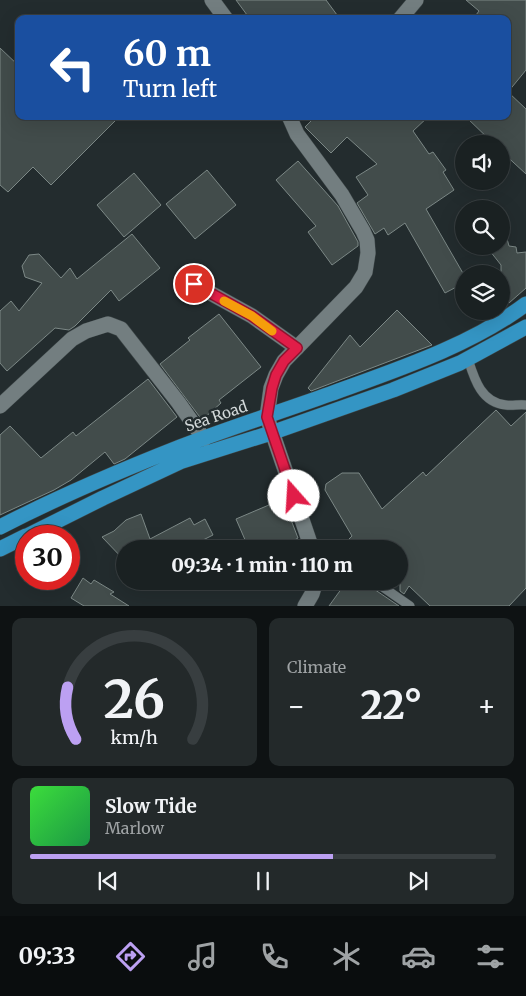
<!DOCTYPE html>
<html lang="en">
<head>
<meta charset="utf-8">
<style>
	body { margin:0; font-family:Merriweather,serif; background:#23292a; color:#f1f3f6; height:100vh; display:flex; flex-direction:column; font-size:19px; white-space:nowrap }
	* { box-sizing:border-box; margin:0 }
	p { font-size:16px; color:#9fa3a5 }
	.icon { flex:none; width:28px; height:28px; fill:none; stroke:currentColor; stroke-width:2; stroke-linecap:round; stroke-linejoin:round }
	.map { position:relative; height:606px; overflow:hidden }
	.drawer { display:flex; flex-direction:column; gap:12px; padding:12px; background:#0e1213; flex:1 }
	.drawer>* { flex:none }
	.guide { position:absolute; left:15px; top:15px; width:496px; height:105px; border-radius:10px; box-shadow:0 5px 20px #0002,0 0 0 1px #383e40; background:#1a4fa0; color:#fff; overflow:hidden }
	.buttons { position:absolute; left:455px; top:135px; display:grid; gap:10px }
	.buttons a { display:grid; place-items:center; width:55px; height:55px; border-radius:50%; background:#1a2122; box-shadow:0 5px 20px #0002,0 0 0 1px #383e40; font-size:25px }
	.speed { position:absolute; left:15px; top:525px; display:flex; gap:10px; font-size:25px; font-weight:700; text-align:center }
	.speed>* { display:grid; place-content:center; width:65px; height:65px; border-radius:50%; background:#1a2122; box-shadow:0 5px 20px #0002,0 0 0 1px #383e40; line-height:1 }
	.speed .limit { border:8px solid #d22; background:#fff; color:#111 }
	.pin { position:absolute; display:grid; place-items:center; width:42px; height:42px; color:#fff; margin:-21px; border:2px solid #fff; border-radius:50%; box-shadow:0 1px 5px #0007 }
	.me { position:absolute; width:55px; margin:-28px; rotate:341deg; stroke-linejoin:round; filter:drop-shadow(0 0 4px #0008) }
	.turn { display:flex; align-items:center; gap:18px; height:105px; padding:0 25px; font-size:22px }
	.turn .icon { width:65px; height:65px; stroke-width:2.5 }
	.turn b { display:block; font-size:35px; line-height:42px }
	.big { font-size:38px; font-weight:800; line-height:1.1 }
	.drawer .tile { flex:1; display:flex; flex-direction:column; justify-content:center; gap:8px; min-width:0; padding:0 18px; border-radius:10px; background:#23292a }
	.drawer .dial { align-items:center; gap:0 }
	.dial svg { height:130px; overflow:visible; fill:none; stroke:#383e40; stroke-width:7; stroke-linecap:round; text-anchor:middle }
	.dial text { fill:#f1f3f6; stroke:none }
	.song { display:flex; align-items:center; gap:15px }
	.cover { width:60px; height:60px; border-radius:8px; background:linear-gradient(135deg,hsl(120 70% 55%),hsl(140 70% 35%)) }
	.played { height:5px; border-radius:2px; background:linear-gradient(90deg,#bca0f2 65%,#383e40 65%) }
	.keys { display:flex; justify-content:space-around; direction:ltr }
	.heat { display:flex; justify-content:space-between; align-items:center; font-size:28px; direction:ltr }
	.drawer .tiles { flex:1; display:grid; gap:12px; grid-template-columns:1fr 1fr }
	.tile:last-child { grid-column:span 2 }
	.trip { position:absolute; left:116px; top:540px; width:292px; height:50px; border-radius:25px; background:#1a2122; box-shadow:0 5px 20px #0002,0 0 0 1px #383e40; font-weight:800; line-height:50px; text-align:center }
	.tab-bar { display:flex; height:80px; justify-content:space-around; align-items:center; background:#0a0d0e; color:#9fa3a5 }
	.tab-bar .icon { width:35px; height:35px }
	.tab-bar .active { color:#bca0f2 }
	.tab-bar b { font-size:22px; color:#f1f3f6 }
	.map>svg:first-child { display:block }
	.building { fill:#424c4b; stroke:#7c8886 }
	.lines { fill:none; stroke-linecap:round; stroke-linejoin:round }
	.lane-casing { stroke:#3f4849; stroke-width:10 }
	.street-casing { stroke:#3f4849; stroke-width:16 }
	.highway-casing { stroke:#3f4849; stroke-width:16 }
	.lane { stroke:#737e80; stroke-width:9 }
	.street { stroke:#737e80; stroke-width:15 }
	.highway { stroke:#3495c4; stroke-width:15 }
	.route-casing { stroke:#92132f; stroke-width:12 }
	.route { stroke:#e11d48; stroke-width:9 }
	.slow { stroke:#f59e0b; stroke-width:9 }
	.labels { text-anchor:middle; dominant-baseline:central; stroke-width:5; stroke-linejoin:round; paint-order:stroke }
	.street-label { font-size:15px; fill:#d2d8d9; stroke:#232c2e }
</style>
</head>
<body>
<div class="map">
<svg width="526" height="606" viewBox="0 0 526 606">
	<rect width="100%" height="100%" fill="#232c2e"/>
	<!-- building -->
	<path class="building" d="M 236,0 L 326,0 L 340,19 L 250,19 Z
		M 466,0 L 526,0 L 526,70 L 508,92 L 526,109 L 526,174 L 501,151 L 501,144 L 494,144 L 465,116 L 508,116 L 508,19 L 473,19 L 479,11 Z
		M 0,48 L 19,66 L 19,116 L 120,116 L 51,185 L 33,167 L 8,192 L 0,185 Z
		M 316,116 L 429,116 L 413,131 L 429,154 L 433,152 L 446,170 L 443,172 L 454,190 L 426,209 L 464,275 L 464,283 L 445,293 L 405,223 L 388,235 L 384,228 L 375,234 L 357,203 L 368,195 L 356,177 L 377,164 L 347,137 L 331,153 L 305,127 Z
		M 298,161 L 338,206 L 358,242 L 358,246 L 332,265 L 308,232 L 316,226 L 276,180 Z
		M 207,170 L 236,205 L 195,239 L 166,204 Z
		M 134,173 L 161,205 L 124,237 L 97,205 Z
		M 132,234 L 160,268 L 119,301 L 111,290 L 75,326 L 69,330 L 55,328 L 7,371 L 0,363 L 0,311 L 11,301 L 19,311 L 42,283 L 25,277 L 22,266 L 29,255 L 39,254 L 61,278 L 70,268 L 77,279 Z
		M 506,235 L 509,246 L 516,247 L 517,253 L 526,252 L 526,288 L 509,303 L 501,295 L 501,265 L 490,251 L 495,246 L 501,246 L 501,240 Z
		M 397,310 L 432,345 L 311,391 L 308,388 L 350,335 L 360,347 Z
		M 219,314 L 261,367 L 219,400 L 221,403 L 202,420 L 160,364 L 190,340 L 188,338 Z
		M 148,379 L 177,417 L 125,459 L 114,464 L 105,452 L 71,480 L 54,490 L 0,515 L 0,435 L 10,426 L 41,458 L 73,432 L 76,436 Z
		M 496,410 L 511,426 L 526,412 L 526,588 L 509,606 L 430,606 L 409,586 L 404,594 L 400,591 L 400,549 L 356,549 L 348,540 L 352,536 L 325,490 L 326,484 L 342,473 L 359,473 L 382,509 L 423,472 L 426,476 Z
		M 283,499 L 298,538 L 291,542 L 292,549 L 249,549 L 236,519 Z
		M 141,514 L 150,539 L 190,518 L 194,525 L 205,519 L 213,535 L 201,541 L 205,549 L 125,549 L 125,561 L 102,537 L 114,531 L 126,520 Z
		M 83,578 L 91,584 L 94,580 L 114,592 L 110,594 L 129,606 L 84,606 L 71,598 Z
		M 347,581 L 362,581 L 399,606 L 329,606 Z"/>
	<g class="lines">
		<!-- lane casing -->
		<g class="lane-casing">
			<path id="lane" d="M 468,359 C 474,378 481,403 506,405 C 513,406 519,404 526,405
				M 374,581 L 410,606"/>
		</g>
		<!-- street casing -->
		<g class="street-casing">
			<path id="street" d="M 212,0 L 226,19
				M 400,19 L 416,0
				M 289,116 L 297,134 L 342,195 L 363,231 L 367,240 L 368,253 L 365,272 L 356,287 L 284,361 L 276,375 L 271,388 L 267,417 L 312,549
				M 194,284 L 252,316 L 297,348
				M 0,406 L 72,339 L 86,331 L 108,324 L 121,329 L 178,402 L 204,439
				M 305,606 L 312,594 L 316,581"/>
		</g>
		<!-- highway casing -->
		<g class="highway-casing">
			<path id="highway" d="M 0,527 C 58,497 119,471 180,447 C 229,428 280,412 330,394 C 396,370 470,346 526,304
				M 27,536 L 103,498 L 182,461 L 271,433 L 393,390 L 460,363 L 526,327
				M 0,549 L 26,536"/>
		</g>
		<!-- lane -->
		<use href="#lane" class="lane"/>
		<!-- street -->
		<use href="#street" class="street"/>
		<!-- highway -->
		<use href="#highway" class="highway"/>
	</g>
	<g class="lines">
		<!-- route casing -->
		<g class="route-casing">
			<path id="route" d="M 194,284 L 252,316 L 297,348 L 284,361 L 276,375 L 272,388 L 267,417 L 294,496"/>
		</g>
		<!-- route -->
		<use href="#route" class="route"/>
		<!-- slow -->
		<path class="slow" d="M 224,301 L 252,316 L 272,331"/>
	</g>
	<g class="labels">
		<!-- street labels -->
		<g class="street-label">
			<text transform="translate(216 416) rotate(-19)">Sea Road</text>
		</g>
	</g>
</svg>
<div class="buttons">
<a><svg class="icon" aria-label="sound" viewBox="0 0 24 24"><path d="M4 9h4l5-4v14l-5-4H4zM17 9q2 3 0 6"/></svg></a>
<a><svg class="icon" aria-label="search" viewBox="0 0 24 24"><circle cx="10" cy="10" r="6"/><path d="M15 15l6 6"/></svg></a>
<a><svg class="icon" aria-label="layers" viewBox="0 0 24 24"><path d="M12 4l9 5-9 5-9-5zM3 14l9 5 9-5"/></svg></a>
</div>
<div class="speed"><div class="limit">30</div></div>
<div class="pin" style="left:194px;top:284px;background:#d93025"><svg class="icon" aria-label="arrive" viewBox="0 0 24 24"><path d="M6 21V4h12l-3 4 3 4H6"/></svg></div>
<svg class="me" style="left:294px;top:496px" viewBox="-20 -20 40 40"><circle r="19" fill="#fff"/><path d="M0-13L10 11 0 6-10 11z" fill="#e11d48"/></svg>
<div class="trip">09:34 · 1 min · 110 m</div>
<div class="guide">
<div class="turn"><svg class="icon" aria-label="left" viewBox="0 0 24 24"><path d="M17 20v-9H6M10 6l-5 5 5 5"/></svg><div><b>60 m</b>Turn left</div></div>
</div>
</div>
<section class="drawer">
<div class="tiles">
<div class="tile dial"><svg viewBox="0 0 100 80">
<path d="M14 69A42 42 0 1 1 86 69"/>
<path d="M14 69A42 42 0 0 1 9 37" stroke="#bca0f2"/>
<text x="50" y="56" font-size="32" font-weight="700">26</text>
<text x="50" y="72" font-size="11">km/h</text>
</svg></div>
<div class="tile"><p>Climate</p>
<div class="heat"><a>−</a><b class="big">22°</b><a>+</a></div>
</div>
<div class="tile">
<div class="song"><i class="cover"></i><div><b>Slow Tide</b><p>Marlow</p></div></div>
<div class="played"></div>
<div class="keys"><svg class="icon" aria-label="previous" viewBox="0 0 24 24"><path d="M18 5L8 12l10 7zM5 5v14"/></svg><svg class="icon" aria-label="pause" viewBox="0 0 24 24"><path d="M8 5v14M16 5v14"/></svg><svg class="icon" aria-label="next" viewBox="0 0 24 24"><path d="M6 5l10 7-10 7zM19 5v14"/></svg></div>
</div>
</div>
</section>
<nav class="tab-bar">
<b>09:33</b>
<svg class="icon active" aria-label="directions" viewBox="0 0 24 24"><path d="M12 3l9 9-9 9-9-9zM9 14v-3h6M13 9l2 2-2 2"/></svg>
<svg class="icon" aria-label="music" viewBox="0 0 24 24"><path d="M9 18V5l10-2v13"/><circle cx="6" cy="18" r="3"/><circle cx="16" cy="16" r="3"/></svg>
<svg class="icon" aria-label="phone" viewBox="0 0 24 24"><path d="M5 4h4l2 5-3 2q2 4 5 5l2-3 5 2v4C11 20 4 13 5 4z"/></svg>
<svg class="icon" aria-label="climate" viewBox="0 0 24 24"><path d="M12 3v18M4 7l16 10M4 17L20 7"/></svg>
<svg class="icon" aria-label="car" viewBox="0 0 24 24"><path d="M5 17H2v-5l4-1 3-4h7l3 4 3 1v5h-3M9 17h6M6 11h13"/><circle cx="7" cy="17" r="2"/><circle cx="17" cy="17" r="2"/></svg>
<svg class="icon" aria-label="filters" viewBox="0 0 24 24"><path d="M4 7h16M4 17h16"/><circle cx="9" cy="7" r="2"/><circle cx="15" cy="17" r="2"/></svg>
</nav>
</body>
</html>
